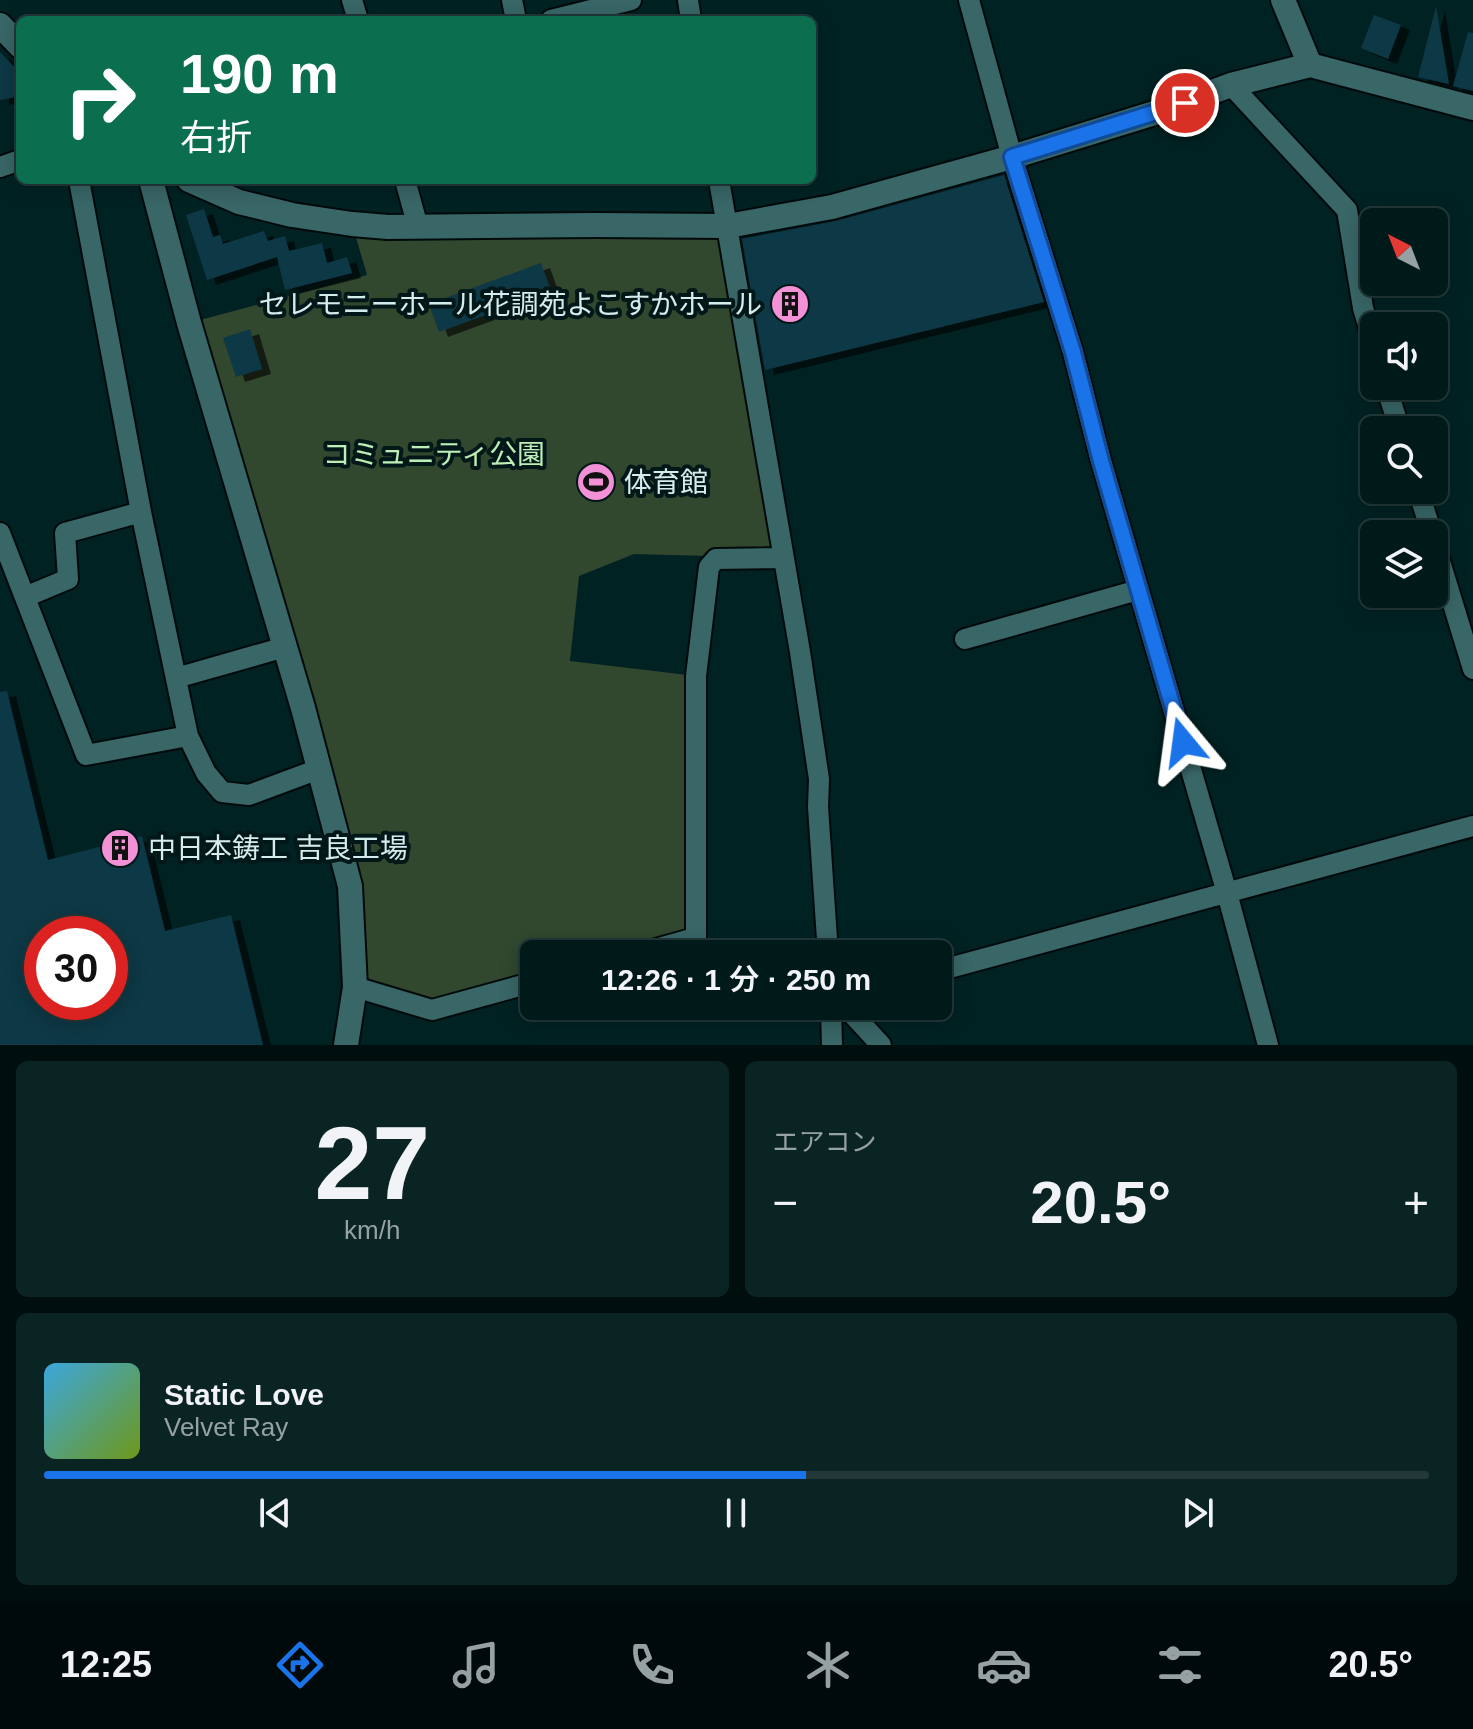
<!DOCTYPE html>
<html lang="ja">
<head>
<meta charset="utf-8">
<style>
	body { margin:0; font-family:Helvetica,"Noto Sans JP",sans-serif; background:#0a2323; color:#f1f3f6; height:100vh; display:flex; flex-direction:column; font-size:30px; white-space:nowrap }
	* { box-sizing:border-box; margin:0 }
	p { font-size:26px; color:#95a1a2 }
	.icon { flex:none; width:44px; height:44px; fill:none; stroke:currentColor; stroke-width:2; stroke-linecap:round; stroke-linejoin:round }
	.map { position:relative; height:1045px; overflow:hidden }
	.drawer { display:flex; flex-direction:column; gap:16px; padding:16px; background:#000e0e; flex:1 }
	.drawer>* { flex:none }
	.hud { position:absolute; left:16px; top:16px; width:800px; height:168px; border-radius:12px; box-shadow:0 4px 20px #0003,0 0 0 2px #223839; background:#0b6e4f; color:#fff; overflow:hidden }
	.needle { width:52px; rotate:318deg }
	.fabs { position:absolute; left:1360px; top:208px; display:grid; gap:16px }
	.fabs a { display:grid; place-items:center; width:88px; height:88px; border-radius:12px; background:#001a1a; box-shadow:0 4px 20px #0003,0 0 0 2px #223839; font-size:40px }
	.speed { position:absolute; left:24px; top:916px; display:flex; gap:16px; font-size:40px; font-weight:700; text-align:center }
	.speed>* { display:grid; place-content:center; width:104px; height:104px; border-radius:50%; background:#001a1a; box-shadow:0 4px 20px #0003,0 0 0 2px #223839; line-height:1 }
	.speed .limit { border:12px solid #d22; background:#fff; color:#111 }
	.pin { position:absolute; display:grid; place-items:center; width:68px; height:68px; color:#fff; margin:-34px; border:4px solid #fff; border-radius:50%; box-shadow:0 2px 8px #0007 }
	.me { position:absolute; width:88px; margin:-44px; rotate:344deg; stroke-linejoin:round; filter:drop-shadow(0 0 6px #0008) }
	.turn { display:flex; align-items:center; gap:28px; height:168px; padding:0 32px; font-size:36px }
	.turn .icon { width:104px; height:104px; stroke-width:2.5 }
	.turn b { display:block; font-size:56px; line-height:68px }
	.big { font-size:60px; font-weight:600; line-height:1.1 }
	.drawer .card { flex:1; display:flex; flex-direction:column; justify-content:center; gap:12px; min-width:0; padding:0 28px; border-radius:12px; background:#0a2323 }
	.drawer .dial { align-items:center; gap:0 }
	.dial b { font-size:104px; line-height:1 }
	.song { display:flex; align-items:center; gap:24px }
	.cover { width:96px; height:96px; border-radius:12px; background:linear-gradient(135deg,hsl(200 70% 55%),hsl(80 70% 35%)) }
	.played { height:8px; border-radius:4px; background:linear-gradient(90deg,#1a73e8 55%,#223839 55%) }
	.keys { display:flex; justify-content:space-around; direction:ltr }
	.heat { display:flex; justify-content:space-between; align-items:center; font-size:44px; direction:ltr }
	.drawer .tiles { flex:1; display:grid; gap:16px; grid-template-columns:1fr 1fr }
	.card:last-child { grid-column:span 2 }
	.trip { position:absolute; left:520px; top:940px; width:432px; height:80px; border-radius:12px; background:#001a1a; box-shadow:0 4px 20px #0003,0 0 0 2px #223839; font-weight:600; line-height:80px; text-align:center }
	.tabs { display:flex; height:128px; justify-content:space-around; align-items:center; background:#000a0a; color:#95a1a2 }
	.tabs .icon { width:56px; height:56px }
	.tabs .active { color:#1a73e8 }
	.tabs b { font-size:36px; color:#f1f3f6 }
	.map>svg:first-child { display:block }
	.green { fill:#31472e }
	.building { fill:#103745; fill-rule:evenodd; filter:url(#shadow) }
	.lines { fill:none; stroke-linecap:round; stroke-linejoin:round }
	.minor-casing { stroke:#000a0b; stroke-width:24 }
	.tertiary-casing { stroke:#000a0b; stroke-width:28 }
	.minor { stroke:#396667; stroke-width:20 }
	.tertiary { stroke:#396667; stroke-width:24 }
	.route-casing { stroke:#114b97; stroke-width:20 }
	.route { stroke:#1a73e8; stroke-width:14 }
	.labels { text-anchor:middle; dominant-baseline:central; stroke-width:8; stroke-linejoin:round; paint-order:stroke }
	.poi-label { font-size:28px; fill:#d5ecec; stroke:#011718; text-anchor:start }
	.park-label { font-size:28px; fill:#bdeeb6; stroke:#011718 }
</style>
</head>
<body>
<div class="map">
<svg width="1473" height="1045" viewBox="0 0 1473 1045">
	<defs>
		<filter id="shadow"><feDropShadow dx="9" dy="5" stdDeviation="0" flood-color="#0009"/></filter>
	</defs>
	<rect width="100%" height="100%" fill="#002223"/>
	<!-- green -->
	<path class="green" d="M 352,224 L 728,226 L 783,558 L 634,554 L 579,576 L 570,661 L 696,676 L 695,938 L 638,954 L 534,954 L 534,982 L 432,1010 L 355,987 L 350,886 L 189,323 L 367,275 Z"/>
	<!-- building -->
	<path class="building" d="M 1436,6 L 1449,84 L 1418,77 Z
		M 1374,15 L 1401,25 L 1388,59 L 1361,48 Z
		M 1468,32 L 1473,33 L 1473,91 L 1453,86 Z
		M 0,52 L 20,73 L 20,96 L 0,100 Z
		M 1004,175 L 1044,302 L 765,370 L 742,239 L 836,221 Z
		M 204,209 L 213,237 L 220,235 L 223,244 L 264,231 L 268,241 L 285,236 L 289,251 L 322,243 L 327,263 L 347,257 L 352,273 L 285,290 L 277,257 L 207,280 L 186,215 Z
		M 541,263 L 551,291 L 439,332 L 429,304 Z
		M 250,329 L 262,369 L 236,377 L 223,338 Z
		M 7,691 L 48,860 L 142,836 L 165,931 L 231,915 L 263,1045 L 0,1045 L 0,692 ZM 42,934 L 110,934 L 110,1002 L 42,1002 Z"/>
	<g class="lines">
		<!-- minor casing -->
		<g class="minor-casing">
			<path id="minor" d="M 352,0 L 358,20
				M 512,0 L 516,20
				M 688,0 L 691,20
				M 969,0 L 1012,157 L 1073,352 L 1101,461 L 1227,893 L 1268,1045
				M 551,20 L 631,0
				M 1231,85 L 1347,210 L 1363,308 L 1374,344
				M 0,167 L 20,160
				M 79,180 L 141,512 L 188,736
				M 405,180 L 418,227
				M 719,180 L 800,652 L 819,779 L 818,807 L 828,954
				M 1386,386 L 1400,430
				M 1418,490 L 1432,534
				M 0,533 L 86,755 L 188,736 L 206,773 L 222,792 L 249,795 L 319,769
				M 1434,542 L 1473,669
				M 25,597 L 68,579 L 65,533 L 141,512
				M 965,639 L 1138,590
				M 176,678 L 285,647
				M 638,954 L 695,938
				M 696,954 L 696,676 L 709,567 L 716,559 L 783,558
				M 938,971 L 1473,826
				M 355,987 L 432,1010 L 534,982
				M 831,1006 L 832,1045
				M 845,1006 L 881,1045"/>
		</g>
		<!-- tertiary casing -->
		<g class="tertiary-casing">
			<path id="tertiary" d="M 1283,0 L 1310,65
				M 0,25 L 20,46
				M 151,180 L 189,323 L 303,708 L 350,886 L 355,987 L 346,1045
				M 189,180 L 239,202 L 292,215 L 352,224 L 388,227 L 595,225 L 728,226 L 832,207 L 1012,157 L 1161,111 L 1231,85 L 1310,65 L 1473,108"/>
		</g>
		<!-- minor -->
		<use href="#minor" class="minor"/>
		<!-- tertiary -->
		<use href="#tertiary" class="tertiary"/>
	</g>
	<g class="lines">
		<!-- route casing -->
		<g class="route-casing">
			<path id="route" d="M 1183,742 L 1101,461 L 1073,352 L 1012,157 L 1185,103"/>
		</g>
		<!-- route -->
		<use href="#route" class="route"/>
	</g>
	<!-- icons -->
	<defs>
		<g id="building-disc" transform="scale(2)"><circle r="9.5" fill="#f291d6" stroke="#011718"/><path d="M-4-6H4V6H1V3H-1V6H-4ZM-2.5-4.3h1.7v1.8h-1.7ZM.8-4.3h1.7v1.8H.8ZM-2.5-1h1.7V.8h-1.7ZM.8-1h1.7V.8H.8Z" fill="#111"/></g>
		<g id="stadium-disc" transform="scale(2)"><circle r="9.5" fill="#f291d6" stroke="#011718"/><path d="M0-5a6.5 5 0 1 0 0 10a6.5 5 0 1 0 0-10ZM-3.5-1.8h7v3.6h-7Z" fill="#111"/></g>
	</defs>
	<g fill-rule="evenodd">
		<use href="#building-disc" x="790" y="304"/>
		<use href="#stadium-disc" x="596" y="482"/>
		<use href="#building-disc" x="120" y="848"/>
	</g>
	<g class="labels">
		<!-- poi labels -->
		<g class="poi-label">
			<text x="762" y="304" text-anchor="end">セレモニーホール花調苑よこすかホール</text>
			<text x="624" y="482">体育館</text>
			<text x="148" y="848">中日本鋳工 吉良工場</text>
		</g>
		<!-- park labels -->
		<g class="park-label">
			<text x="434" y="454">コミュニティ公園</text>
		</g>
	</g>
</svg>
<div class="fabs">
<a><svg class="needle" viewBox="-14 -14 28 28"><path d="M0-13l5 13h-10z" fill="#e53935"/><path d="M0 13l5-13h-10z" fill="#95a1a2"/></svg></a>
<a><svg class="icon" aria-label="sound" viewBox="0 0 24 24"><path d="M4 9h4l5-4v14l-5-4H4zM17 9q2 3 0 6"/></svg></a>
<a><svg class="icon" aria-label="search" viewBox="0 0 24 24"><circle cx="10" cy="10" r="6"/><path d="M15 15l6 6"/></svg></a>
<a><svg class="icon" aria-label="layers" viewBox="0 0 24 24"><path d="M12 4l9 5-9 5-9-5zM3 14l9 5 9-5"/></svg></a>
</div>
<div class="speed"><div class="limit">30</div></div>
<div class="pin" style="left:1185px;top:103px;background:#d93025"><svg class="icon" aria-label="arrive" viewBox="0 0 24 24"><path d="M6 21V4h12l-3 4 3 4H6"/></svg></div>
<svg class="me" style="left:1183px;top:742px" viewBox="-20 -20 40 40"><path d="M0-17L14 15 0 8-14 15z" fill="#1a73e8" stroke="#fff" stroke-width="4"/></svg>
<div class="trip">12:26 · 1 分 · 250 m</div>
<div class="hud">
<div class="turn"><svg class="icon" aria-label="right" viewBox="0 0 24 24"><path d="M7 20v-9h11M14 6l5 5-5 5"/></svg><div><b>190 m</b>右折</div></div>
</div>
</div>
<section class="drawer">
<div class="tiles">
<div class="card dial"><b>27</b><p>km/h</p></div>
<div class="card"><p>エアコン</p>
<div class="heat"><a>−</a><b class="big">20.5°</b><a>+</a></div>
</div>
<div class="card">
<div class="song"><i class="cover"></i><div><b>Static Love</b><p>Velvet Ray</p></div></div>
<div class="played"></div>
<div class="keys"><svg class="icon" aria-label="previous" viewBox="0 0 24 24"><path d="M18 5L8 12l10 7zM5 5v14"/></svg><svg class="icon" aria-label="pause" viewBox="0 0 24 24"><path d="M8 5v14M16 5v14"/></svg><svg class="icon" aria-label="next" viewBox="0 0 24 24"><path d="M6 5l10 7-10 7zM19 5v14"/></svg></div>
</div>
</div>
</section>
<nav class="tabs">
<b>12:25</b>
<svg class="icon active" aria-label="directions" viewBox="0 0 24 24"><path d="M12 3l9 9-9 9-9-9zM9 14v-3h6M13 9l2 2-2 2"/></svg>
<svg class="icon" aria-label="music" viewBox="0 0 24 24"><path d="M9 18V5l10-2v13"/><circle cx="6" cy="18" r="3"/><circle cx="16" cy="16" r="3"/></svg>
<svg class="icon" aria-label="phone" viewBox="0 0 24 24"><path d="M5 4h4l2 5-3 2q2 4 5 5l2-3 5 2v4C11 20 4 13 5 4z"/></svg>
<svg class="icon" aria-label="climate" viewBox="0 0 24 24"><path d="M12 3v18M4 7l16 10M4 17L20 7"/></svg>
<svg class="icon" aria-label="car" viewBox="0 0 24 24"><path d="M5 17H2v-5l4-1 3-4h7l3 4 3 1v5h-3M9 17h6M6 11h13"/><circle cx="7" cy="17" r="2"/><circle cx="17" cy="17" r="2"/></svg>
<svg class="icon" aria-label="filters" viewBox="0 0 24 24"><path d="M4 7h16M4 17h16"/><circle cx="9" cy="7" r="2"/><circle cx="15" cy="17" r="2"/></svg>
<b>20.5°</b>
</nav>
</body>
</html>
